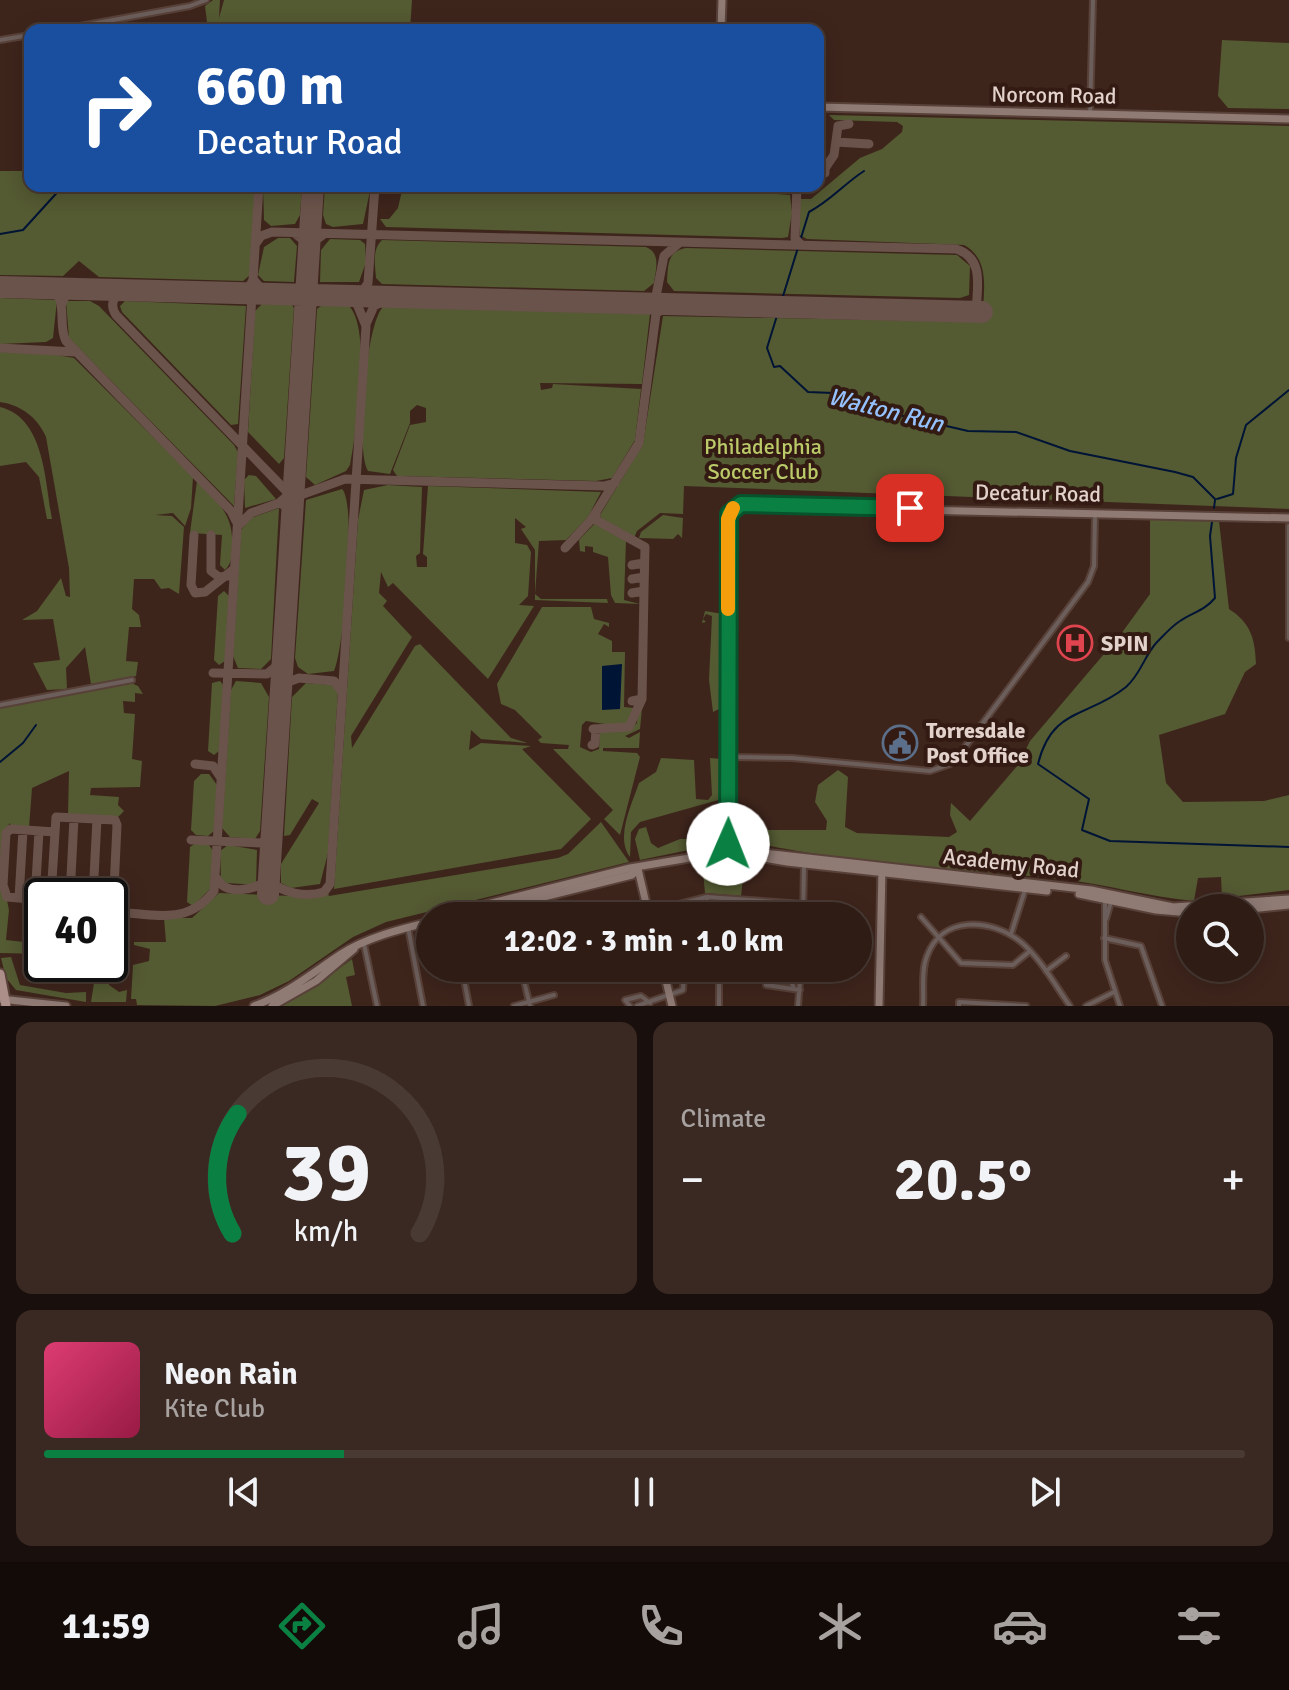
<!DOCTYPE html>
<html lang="en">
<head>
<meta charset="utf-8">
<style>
	body { margin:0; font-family:Signika,sans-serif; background:#3a2922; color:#f1f3f6; height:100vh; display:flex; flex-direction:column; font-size:30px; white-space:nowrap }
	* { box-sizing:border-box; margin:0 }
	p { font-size:26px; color:#a7a1a0 }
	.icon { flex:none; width:44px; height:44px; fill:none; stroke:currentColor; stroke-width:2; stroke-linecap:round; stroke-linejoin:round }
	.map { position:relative; height:1006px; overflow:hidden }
	.drawer { display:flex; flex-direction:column; gap:16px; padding:16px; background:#190f0c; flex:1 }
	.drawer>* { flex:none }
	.guide { position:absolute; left:24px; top:24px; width:800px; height:168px; border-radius:16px; box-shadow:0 4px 20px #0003,0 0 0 2px #493a34; background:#1a4fa0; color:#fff; overflow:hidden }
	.fabs { position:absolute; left:1176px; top:894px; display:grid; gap:16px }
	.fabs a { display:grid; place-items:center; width:88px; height:88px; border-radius:50%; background:#2e1c15; box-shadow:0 4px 20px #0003,0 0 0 2px #493a34; font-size:40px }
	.speed { position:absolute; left:24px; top:878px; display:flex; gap:16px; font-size:40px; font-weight:700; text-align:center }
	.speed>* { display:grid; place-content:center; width:104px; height:104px; border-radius:50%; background:#2e1c15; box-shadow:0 4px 20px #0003,0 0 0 2px #493a34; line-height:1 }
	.speed .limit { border:4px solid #111; border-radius:12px; background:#fff; color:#111 }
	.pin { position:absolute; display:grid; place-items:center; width:68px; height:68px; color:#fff; margin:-34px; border-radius:16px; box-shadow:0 4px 12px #0006 }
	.me { position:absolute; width:88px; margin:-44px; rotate:1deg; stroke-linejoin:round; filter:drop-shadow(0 0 6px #0008) }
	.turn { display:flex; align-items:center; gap:28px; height:168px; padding:0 40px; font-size:36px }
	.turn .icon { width:104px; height:104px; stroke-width:2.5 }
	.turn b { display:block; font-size:56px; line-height:68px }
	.big { font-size:60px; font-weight:700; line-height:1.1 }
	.drawer .widget { flex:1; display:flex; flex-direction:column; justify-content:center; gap:12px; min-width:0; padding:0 28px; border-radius:16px; background:#3a2922 }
	.drawer .dial { align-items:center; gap:0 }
	.dial svg { height:208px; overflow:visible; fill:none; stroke:#493a34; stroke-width:7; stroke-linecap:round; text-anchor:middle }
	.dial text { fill:#f1f3f6; stroke:none }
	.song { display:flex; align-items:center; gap:24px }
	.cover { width:96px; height:96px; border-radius:12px; background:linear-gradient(135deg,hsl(340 70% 55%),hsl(340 70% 35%)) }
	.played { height:8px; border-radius:4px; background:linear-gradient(90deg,#0b8043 25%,#493a34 25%) }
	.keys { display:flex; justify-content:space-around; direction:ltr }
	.heat { display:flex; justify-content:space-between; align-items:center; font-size:44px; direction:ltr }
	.drawer .tiles { flex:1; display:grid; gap:16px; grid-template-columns:1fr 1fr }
	.widget:last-child { grid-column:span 2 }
	.trip { position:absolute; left:416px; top:902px; width:456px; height:80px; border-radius:40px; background:#2e1c15; box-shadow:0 4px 20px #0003,0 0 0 2px #493a34; font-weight:700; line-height:80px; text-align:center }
	.tab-bar { display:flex; height:128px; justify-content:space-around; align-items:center; background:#120b08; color:#a7a1a0 }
	.tab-bar .icon { width:56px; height:56px }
	.tab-bar .current { color:#0b8043 }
	.tab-bar b { font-size:36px; color:#f1f3f6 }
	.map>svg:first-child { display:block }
	.green { fill:#545a32 }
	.water { fill:#001436 }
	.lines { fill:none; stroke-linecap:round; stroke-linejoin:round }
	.stream { stroke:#001436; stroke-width:2 }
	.taxiway { stroke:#6a534b; stroke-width:9 }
	.runway { stroke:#6a534b; stroke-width:22 }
	.street-casing { stroke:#584138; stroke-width:8 }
	.secondary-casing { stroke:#584138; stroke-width:11 }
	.primary-casing { stroke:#584138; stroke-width:13 }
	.street { stroke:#6c5e5b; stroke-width:4 }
	.secondary { stroke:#8f7a74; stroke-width:7 }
	.primary { stroke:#ab8f88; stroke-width:9 }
	.route-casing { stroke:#07532c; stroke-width:20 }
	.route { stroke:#0b8043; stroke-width:14 }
	.slow { stroke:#f59e0b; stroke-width:14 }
	.labels { text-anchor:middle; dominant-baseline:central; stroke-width:8; stroke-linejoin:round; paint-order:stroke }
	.street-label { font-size:22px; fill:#e3d2cc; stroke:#331b13 }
	.park-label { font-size:22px; fill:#bbca69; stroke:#331b13 }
	.poi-label { font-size:22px; font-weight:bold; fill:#e3d2cc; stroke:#331b13; text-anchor:start }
	.water-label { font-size:24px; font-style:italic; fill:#95c2ff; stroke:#331b13 }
</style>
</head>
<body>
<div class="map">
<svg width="1289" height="1006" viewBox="0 0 1289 1006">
	<rect width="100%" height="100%" fill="#3e251c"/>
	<!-- green -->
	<path class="green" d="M 213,0 L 220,0 L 219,18 L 224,0 L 412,0 L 410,30 L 208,30 L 205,6 Z
		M 1222,40 L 1289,43 L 1289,109 L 1228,108 L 1218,96 Z
		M 829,115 L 1289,126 L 1289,509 L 684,486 L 683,514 L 660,513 L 637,531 L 634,538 L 602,521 L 600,515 L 643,444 L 663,316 L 982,322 C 983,295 992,260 964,245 L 807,239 L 800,235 L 800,199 L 811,199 L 860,158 L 882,149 L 902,132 L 903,126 L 897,122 L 834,120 Z
		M 0,171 L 30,171 L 30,186 L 256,186 L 250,275 L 243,281 L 99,277 L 79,261 L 63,276 L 0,275 Z
		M 263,186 L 302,186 L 300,215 L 295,224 L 271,226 L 264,220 Z
		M 325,186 L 371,186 L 363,224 L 333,227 L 326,224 L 323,215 Z
		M 403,186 L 739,186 L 740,191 L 790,195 L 792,213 L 788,237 L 782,238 L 386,227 L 380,219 L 389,219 L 398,208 Z
		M 278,238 L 290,238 L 297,246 L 294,282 L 264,281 L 258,275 L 264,247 Z
		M 330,239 L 360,240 L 365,244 L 366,262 L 359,282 L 320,282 L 321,250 Z
		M 382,240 L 646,247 C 661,253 656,269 654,283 L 644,291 L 382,284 L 376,278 C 375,265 372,249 382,240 Z
		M 686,248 L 957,255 L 970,266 L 969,295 L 960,298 L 674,291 L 667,282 C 668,266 667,251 686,248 Z
		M 0,298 L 57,300 L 53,338 L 46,342 L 0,344 Z
		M 66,301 L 90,301 L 99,306 L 234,445 L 238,452 L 234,506 L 69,338 Z
		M 125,301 L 246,306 L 238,424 L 231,425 L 122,312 L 120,306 Z
		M 262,304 L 292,305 L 294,308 L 284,458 L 279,464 L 248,432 L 255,311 Z
		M 321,306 L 349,306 C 372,329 356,433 350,465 L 346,471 L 315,485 L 306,477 L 317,309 Z
		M 383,307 L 650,314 L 642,384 L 540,383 L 541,390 L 552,388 L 553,384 L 641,389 L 635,440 L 612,478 L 596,481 L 397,476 L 393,470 L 410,425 L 426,422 L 426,408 L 417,405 L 410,411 L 410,423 L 390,474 L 368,471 C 355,452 366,323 383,307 Z
		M 0,352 L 46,353 L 74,358 L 193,477 L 191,508 L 185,526 L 173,513 L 155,515 L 172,516 L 184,527 L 179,594 L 169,588 L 161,589 L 154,579 L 134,579 L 132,609 L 139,615 L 141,627 L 129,627 L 126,661 L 138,662 L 136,676 L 91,684 L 85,647 L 66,668 L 67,689 L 47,690 L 33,663 L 60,660 L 53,619 L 22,620 L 37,611 L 61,578 L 66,596 L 70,597 L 69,568 L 46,437 C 38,418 21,405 0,402 Z
		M 0,407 C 45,418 45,482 52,519 L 47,519 L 39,477 L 26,462 L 0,466 Z
		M 249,475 L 256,476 L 276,499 L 245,508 L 244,480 Z
		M 197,481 C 218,502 234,515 232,546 C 232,556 232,563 225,570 L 220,565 L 222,535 L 190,533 Z
		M 388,485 L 422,487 L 420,553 L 416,556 L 417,567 L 427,567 L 427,557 L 423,554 L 428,486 L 601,492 L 588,517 L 566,540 L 539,541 L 535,594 L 541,599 L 607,599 L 608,603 L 535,600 L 535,550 L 521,529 L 526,527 L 515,518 L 515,543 L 527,545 L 531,552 L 528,596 L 519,605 L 534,606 L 488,679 L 393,583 L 388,587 L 381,572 L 379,593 L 387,601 L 383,606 L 412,637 L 351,736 L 352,748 L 415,646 L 420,644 L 511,738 L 528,743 L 481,739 L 471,730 L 469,750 L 481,743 L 531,746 L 522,749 L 591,819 L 561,849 L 334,889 L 358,520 L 364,490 Z
		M 342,489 C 357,502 344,651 334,671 L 308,674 L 298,667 L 295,658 L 306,500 Z
		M 279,508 L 271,659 L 261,669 L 238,668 L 233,656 L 241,530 L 251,518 Z
		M 663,515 L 683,518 L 682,538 L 678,534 L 673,539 L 639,538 L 641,532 Z
		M 1150,519 L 1219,521 L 1229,609 C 1251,623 1255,639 1256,664 L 1245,672 L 1225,714 L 1159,735 L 1166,783 L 1183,802 L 1264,801 L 1289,795 L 1289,890 L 1222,898 L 1221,877 L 1198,878 L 1194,901 C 1148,897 1106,884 1060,879 C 955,868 846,864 743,840 L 739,831 L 744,826 L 755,830 L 826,830 L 827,821 L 815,802 L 818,785 L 838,770 L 848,777 L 845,827 L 857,833 L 949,837 L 957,832 L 950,815 L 951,803 L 970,821 L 1018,765 L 1030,741 L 1121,634 L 1150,594 Z
		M 596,522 L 626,541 L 624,600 L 640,604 L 615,603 L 611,595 L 608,557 L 593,552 L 593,547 L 585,546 L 585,552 L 580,551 L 579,540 Z
		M 224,591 L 229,596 L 225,661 L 219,665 L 214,660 L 218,596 Z
		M 542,607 L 591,607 L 594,619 L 609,623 L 609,627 L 604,624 L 598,634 L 612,641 L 612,652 L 625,652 L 624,707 L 634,708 L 633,719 L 623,727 L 586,721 L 582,725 L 580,747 L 591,752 L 599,749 L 600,730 L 630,729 L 637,723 L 638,708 L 642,708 L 640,729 L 625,736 L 629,738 L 640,732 L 639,748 L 603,748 L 603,751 L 637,753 L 640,757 L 620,835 L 604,819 L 613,810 L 553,749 L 568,749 L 569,745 L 541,743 L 538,740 L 542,737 L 515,710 L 501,704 L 497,684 Z
		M 705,611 L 723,614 L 723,707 L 713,712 L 709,680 L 712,616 L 706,614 L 703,619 L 706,622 L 702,623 Z
		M 220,681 L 224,686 L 219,751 L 214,755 L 208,751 L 212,683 Z
		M 236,681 L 261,683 L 269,697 L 260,831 L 255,839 L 230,837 L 222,828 L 231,690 Z
		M 129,682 L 138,686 L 143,694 L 135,693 L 135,702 L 123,701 L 124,713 L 135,714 L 132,759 L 142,761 L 140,787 L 91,788 L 90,795 L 119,797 L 118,805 L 124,811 L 117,818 L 68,815 L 69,771 L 32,788 L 29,828 L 11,827 L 10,823 L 4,832 L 2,876 L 9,910 L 6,940 L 42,944 L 42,954 L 0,953 L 0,707 Z
		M 306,683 L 333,685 L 338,690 L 328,853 L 320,884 L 291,888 L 281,883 L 281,864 L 319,803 L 312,799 L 290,835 L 284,836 L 292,697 Z
		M 661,758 L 694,760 L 696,799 L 708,800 L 712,795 L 710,758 L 722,759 L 722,799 L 640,822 L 631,832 L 630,857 C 615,837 632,804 639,783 L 656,772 Z
		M 201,774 L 209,774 L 217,785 L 214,831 L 208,836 L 196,835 L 191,830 L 194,781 Z
		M 722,808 L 718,844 L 640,860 L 635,839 L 639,829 L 646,827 L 651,843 L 658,848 L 680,839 L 696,839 L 697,830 L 701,834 L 712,829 L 709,811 Z
		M 601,822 L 629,862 L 386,922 L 353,937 L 289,981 L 260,995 L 215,1006 L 137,1005 L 136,999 L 131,999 L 133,965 L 149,961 L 150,949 L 134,945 L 134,942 L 166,942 L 164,918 L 192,918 L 219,893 L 318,897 L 328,893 L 329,896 L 558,858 L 568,854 Z
		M 196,843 L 209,845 L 213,851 L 210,889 L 193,906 L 187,902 L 190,847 Z
		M 228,845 L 257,850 L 256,885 L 227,883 L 221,879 L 220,851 Z
		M 728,859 L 745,861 L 741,896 L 705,893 L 702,861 L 719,860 L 720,869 L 726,869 Z
		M 11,957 L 20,985 L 66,993 L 86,992 L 86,1002 L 16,990 L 6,978 L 1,958 Z
		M 352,959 L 355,975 L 346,977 L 352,1006 L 280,1006 L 308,991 Z
		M 97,964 L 102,964 L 99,974 L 108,977 L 109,985 L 119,992 L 127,990 L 126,1002 L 91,1002 Z"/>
	<!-- water -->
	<path class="water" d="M 622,664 L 620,709 L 602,710 L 602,666 Z"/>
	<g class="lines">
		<!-- stream -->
		<path class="stream" d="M 864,171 C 844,184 830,201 809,212 L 767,348 L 774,367 L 780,366 L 808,392 L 833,393 L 882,411 L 968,431 L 1016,432 L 1070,451 L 1175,472 L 1193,477 L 1215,499
			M 0,234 L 23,230 L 63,186
			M 1217,499 L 1233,494 L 1236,458 L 1246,425 L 1289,390
			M 1214,508 L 1215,500
			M 1212,522 L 1210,536 L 1215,598 C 1204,611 1193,612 1180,621 C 1172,626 1164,635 1157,642 C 1144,656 1141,674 1126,687 C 1088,718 1052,707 1038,764 L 1089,799 L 1082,830 L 1110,841 L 1289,847
			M 0,762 L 23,743 L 36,725"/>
		<!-- taxiway -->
		<path class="taxiway" d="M 836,142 L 869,144
			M 818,158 L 825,163 L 825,173
			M 818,179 L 834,155 L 838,126 L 849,124
			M 797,186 L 795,238 L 801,245
			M 294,233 L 306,242 L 309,257 L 313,242 L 324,234
			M 257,242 L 261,236 L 272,232 L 956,249 C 985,258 977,288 976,312
			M 254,280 L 263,291 L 279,293
			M 44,288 C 72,293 56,323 66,341 L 231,511 L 236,521
			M 132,290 C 118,291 107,301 116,315 L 293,498
			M 234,292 L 248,289 L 253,280
			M 349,295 L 362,292 L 368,283 L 375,186
			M 639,302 L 656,296 L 664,256 L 679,243
			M 62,304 L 66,294 L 77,289
			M 366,324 L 374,306 L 392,296
			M 0,348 L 75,352
			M 596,513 L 596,520 L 645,547 L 644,591 L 632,593
			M 292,519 L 288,507 L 279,503 L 289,494 L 295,476
			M 239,525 L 251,513 L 345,479 L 604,486 L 615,483
			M 194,535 L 191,585 L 195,593 L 205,592 L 234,569
			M 211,535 L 211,571 L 219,577 L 228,576
			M 565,548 L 591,520 L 639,443 L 656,314 L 670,303
			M 632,565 L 644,563
			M 632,579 L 644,577
			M 213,673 L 267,674 L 279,664 L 283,648
			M 281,695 L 288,682 L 299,678 L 334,681 L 342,692
			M 632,701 L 642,699 L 644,591
			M 593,729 L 629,727 L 642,699
			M 592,745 L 595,744 L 596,729
			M 195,764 L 213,766 L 221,778
			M 191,840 L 262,843 L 270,834 L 273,816
			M 216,877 C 225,897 254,890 268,880 C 283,893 305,898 324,892 L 330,884 L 366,326 L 357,304 L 341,295
			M 51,896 L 56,817 L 115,820 L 117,825 L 113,910
			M 70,896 L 74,818
			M 93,896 L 97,819
			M 19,898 L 23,830
			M 35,899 L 39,831
			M 42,900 L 7,897 L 3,885 L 6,833 L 11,829 L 55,832
			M 110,907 L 116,912 C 155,914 187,926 214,891 L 259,186"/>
		<!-- runway -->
		<path class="runway" d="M 0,287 L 982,312
			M 268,894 L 313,186"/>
		<!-- street casing -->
		<g class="street-casing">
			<path id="street" d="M 58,30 L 190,6 L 206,0
				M 0,40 L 30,35
				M 1090,114 L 1093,0
				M 1289,526 L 1289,638
				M 0,705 L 132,680
				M 729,757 L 792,758 L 930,771 L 953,763 L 1088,582 L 1094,566 L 1095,515
				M 1105,898 L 1105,960 L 1120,1006
				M 631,916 L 707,897 L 804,904
				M 707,916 L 707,897
				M 803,916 L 804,865
				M 921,917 L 961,963 L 1013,965 L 1030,951
				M 1106,919 L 1111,902
				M 408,927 L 423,1006
				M 1011,934 L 1025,890
				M 1104,938 L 1141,946 L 1162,1006
				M 364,944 L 377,1006
				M 462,968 L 469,1006
				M 521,968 L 530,1006
				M 599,971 L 610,968
				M 1046,971 L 1066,956
				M 794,989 L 789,975 L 766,974 L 766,985 L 800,990
				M 514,1006 L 554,995
				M 630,1006 L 625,1000 L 641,996 L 650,1003
				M 637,1006 L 683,990 L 684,971 L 664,971
				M 719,1006 L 719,979
				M 798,1006 L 801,968
				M 923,1006 C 924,990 921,971 927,956 C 942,915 991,918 1021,942 C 1041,959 1055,985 1070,1006
				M 959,1006 L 959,1002 L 1026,1006
				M 1086,1006 L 1114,992"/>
		</g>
		<!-- secondary casing -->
		<g class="secondary-casing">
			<path id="secondary" d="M 721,30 L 722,0
				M 818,107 L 1289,119
				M 728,852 L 728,519 L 735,506 L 1289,518
				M 728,852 L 787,862 L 1047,891
				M 638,869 L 649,916
				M 1079,894 L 1156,910 L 1190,913
				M 1250,909 L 1289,905
				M 471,911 L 496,909 L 632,875 L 638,869
				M 453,916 L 480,906 L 630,868 L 737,850 L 1091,890 L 1173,907 L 1289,899
				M 663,968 L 672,1006
				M 0,999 L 66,1006
				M 254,1006 C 287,994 312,973 341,954 C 366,938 400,929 430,922
				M 272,1006 L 316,981 L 354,949
				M 879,1006 L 882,869"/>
		</g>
		<!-- primary casing -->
		<g class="primary-casing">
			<path id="primary" d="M 0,974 L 6,1006"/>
		</g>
		<!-- street -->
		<use href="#street" class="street"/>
		<!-- secondary -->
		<use href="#secondary" class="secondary"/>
		<!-- primary -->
		<use href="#primary" class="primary"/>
	</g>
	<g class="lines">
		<!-- route casing -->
		<g class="route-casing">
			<path id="route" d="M 728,844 L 729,514 L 741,504 L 910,508"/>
		</g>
		<!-- route -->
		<use href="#route" class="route"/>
		<!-- slow -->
		<path class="slow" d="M 728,609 L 728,519 L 733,508"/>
	</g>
	<!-- icons -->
	<defs>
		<g id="hospital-ring" transform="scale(1.8)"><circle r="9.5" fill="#331b13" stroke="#e0444e" stroke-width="1.5"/><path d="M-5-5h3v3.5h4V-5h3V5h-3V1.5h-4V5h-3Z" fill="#e0444e"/></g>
		<g id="civic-ring" transform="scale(1.8)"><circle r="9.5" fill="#331b13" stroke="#5c6f8a" stroke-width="1.5"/><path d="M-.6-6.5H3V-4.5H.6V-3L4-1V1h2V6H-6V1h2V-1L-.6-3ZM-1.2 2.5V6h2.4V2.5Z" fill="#5c6f8a"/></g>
	</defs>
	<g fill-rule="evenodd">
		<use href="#hospital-ring" x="1075" y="643"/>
		<use href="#civic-ring" x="900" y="743"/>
	</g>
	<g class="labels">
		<!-- street labels -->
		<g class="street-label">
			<text transform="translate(1054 95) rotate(1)">Norcom Road</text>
			<text transform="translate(1038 493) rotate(1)">Decatur Road</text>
			<text transform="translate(1011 863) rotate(6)">Academy Road</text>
		</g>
		<!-- park labels -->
		<g class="park-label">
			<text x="763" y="446">Philadelphia<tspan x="763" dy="25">Soccer Club</tspan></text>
		</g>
		<!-- poi labels -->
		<g class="poi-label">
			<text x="1101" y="643">SPIN</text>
			<text x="926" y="730">Torresdale<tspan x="926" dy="25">Post Office</tspan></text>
		</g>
		<!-- water labels -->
		<g class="water-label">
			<text transform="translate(886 410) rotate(14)">Walton Run</text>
		</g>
	</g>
</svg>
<div class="fabs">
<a><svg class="icon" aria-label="search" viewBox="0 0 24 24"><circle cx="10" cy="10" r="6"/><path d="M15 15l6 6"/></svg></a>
</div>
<div class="speed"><div class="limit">40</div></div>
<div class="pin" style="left:910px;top:508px;background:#d93025"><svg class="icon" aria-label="arrive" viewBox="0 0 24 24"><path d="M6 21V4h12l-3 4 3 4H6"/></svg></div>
<svg class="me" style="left:728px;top:844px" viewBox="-20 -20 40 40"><circle r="19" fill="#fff"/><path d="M0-13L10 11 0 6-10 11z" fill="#0b8043"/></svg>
<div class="trip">12:02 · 3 min · 1.0 km</div>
<div class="guide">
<div class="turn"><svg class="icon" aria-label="right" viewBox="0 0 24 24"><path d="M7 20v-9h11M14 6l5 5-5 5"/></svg><div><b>660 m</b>Decatur Road</div></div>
</div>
</div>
<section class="drawer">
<div class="tiles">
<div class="widget dial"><svg viewBox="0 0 100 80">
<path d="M14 69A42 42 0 1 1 86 69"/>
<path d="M14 69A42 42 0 0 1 16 23" stroke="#0b8043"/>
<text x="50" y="56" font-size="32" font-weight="700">39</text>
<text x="50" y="72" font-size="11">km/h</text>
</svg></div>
<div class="widget"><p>Climate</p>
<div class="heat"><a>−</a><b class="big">20.5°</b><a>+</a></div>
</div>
<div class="widget">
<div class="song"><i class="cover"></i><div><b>Neon Rain</b><p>Kite Club</p></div></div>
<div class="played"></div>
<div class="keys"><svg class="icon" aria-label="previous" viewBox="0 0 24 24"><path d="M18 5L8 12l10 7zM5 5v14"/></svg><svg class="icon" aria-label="pause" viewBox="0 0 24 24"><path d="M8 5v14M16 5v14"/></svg><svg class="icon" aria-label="next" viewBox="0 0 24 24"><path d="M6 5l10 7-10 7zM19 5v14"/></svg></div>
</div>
</div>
</section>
<nav class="tab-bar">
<b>11:59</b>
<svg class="icon current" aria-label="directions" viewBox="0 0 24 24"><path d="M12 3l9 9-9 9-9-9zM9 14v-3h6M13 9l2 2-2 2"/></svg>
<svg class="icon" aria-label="music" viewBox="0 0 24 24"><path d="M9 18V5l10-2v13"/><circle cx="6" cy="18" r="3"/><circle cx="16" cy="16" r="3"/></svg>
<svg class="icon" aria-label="phone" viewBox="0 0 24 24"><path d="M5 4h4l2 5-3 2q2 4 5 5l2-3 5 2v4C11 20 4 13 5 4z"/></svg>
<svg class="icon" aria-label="climate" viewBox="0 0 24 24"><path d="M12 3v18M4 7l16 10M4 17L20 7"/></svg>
<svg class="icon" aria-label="car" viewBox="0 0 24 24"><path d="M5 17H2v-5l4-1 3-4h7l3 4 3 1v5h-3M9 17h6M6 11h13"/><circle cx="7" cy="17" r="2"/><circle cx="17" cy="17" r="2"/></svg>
<svg class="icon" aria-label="filters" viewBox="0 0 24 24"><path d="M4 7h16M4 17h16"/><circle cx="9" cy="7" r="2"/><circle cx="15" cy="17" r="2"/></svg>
</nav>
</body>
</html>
